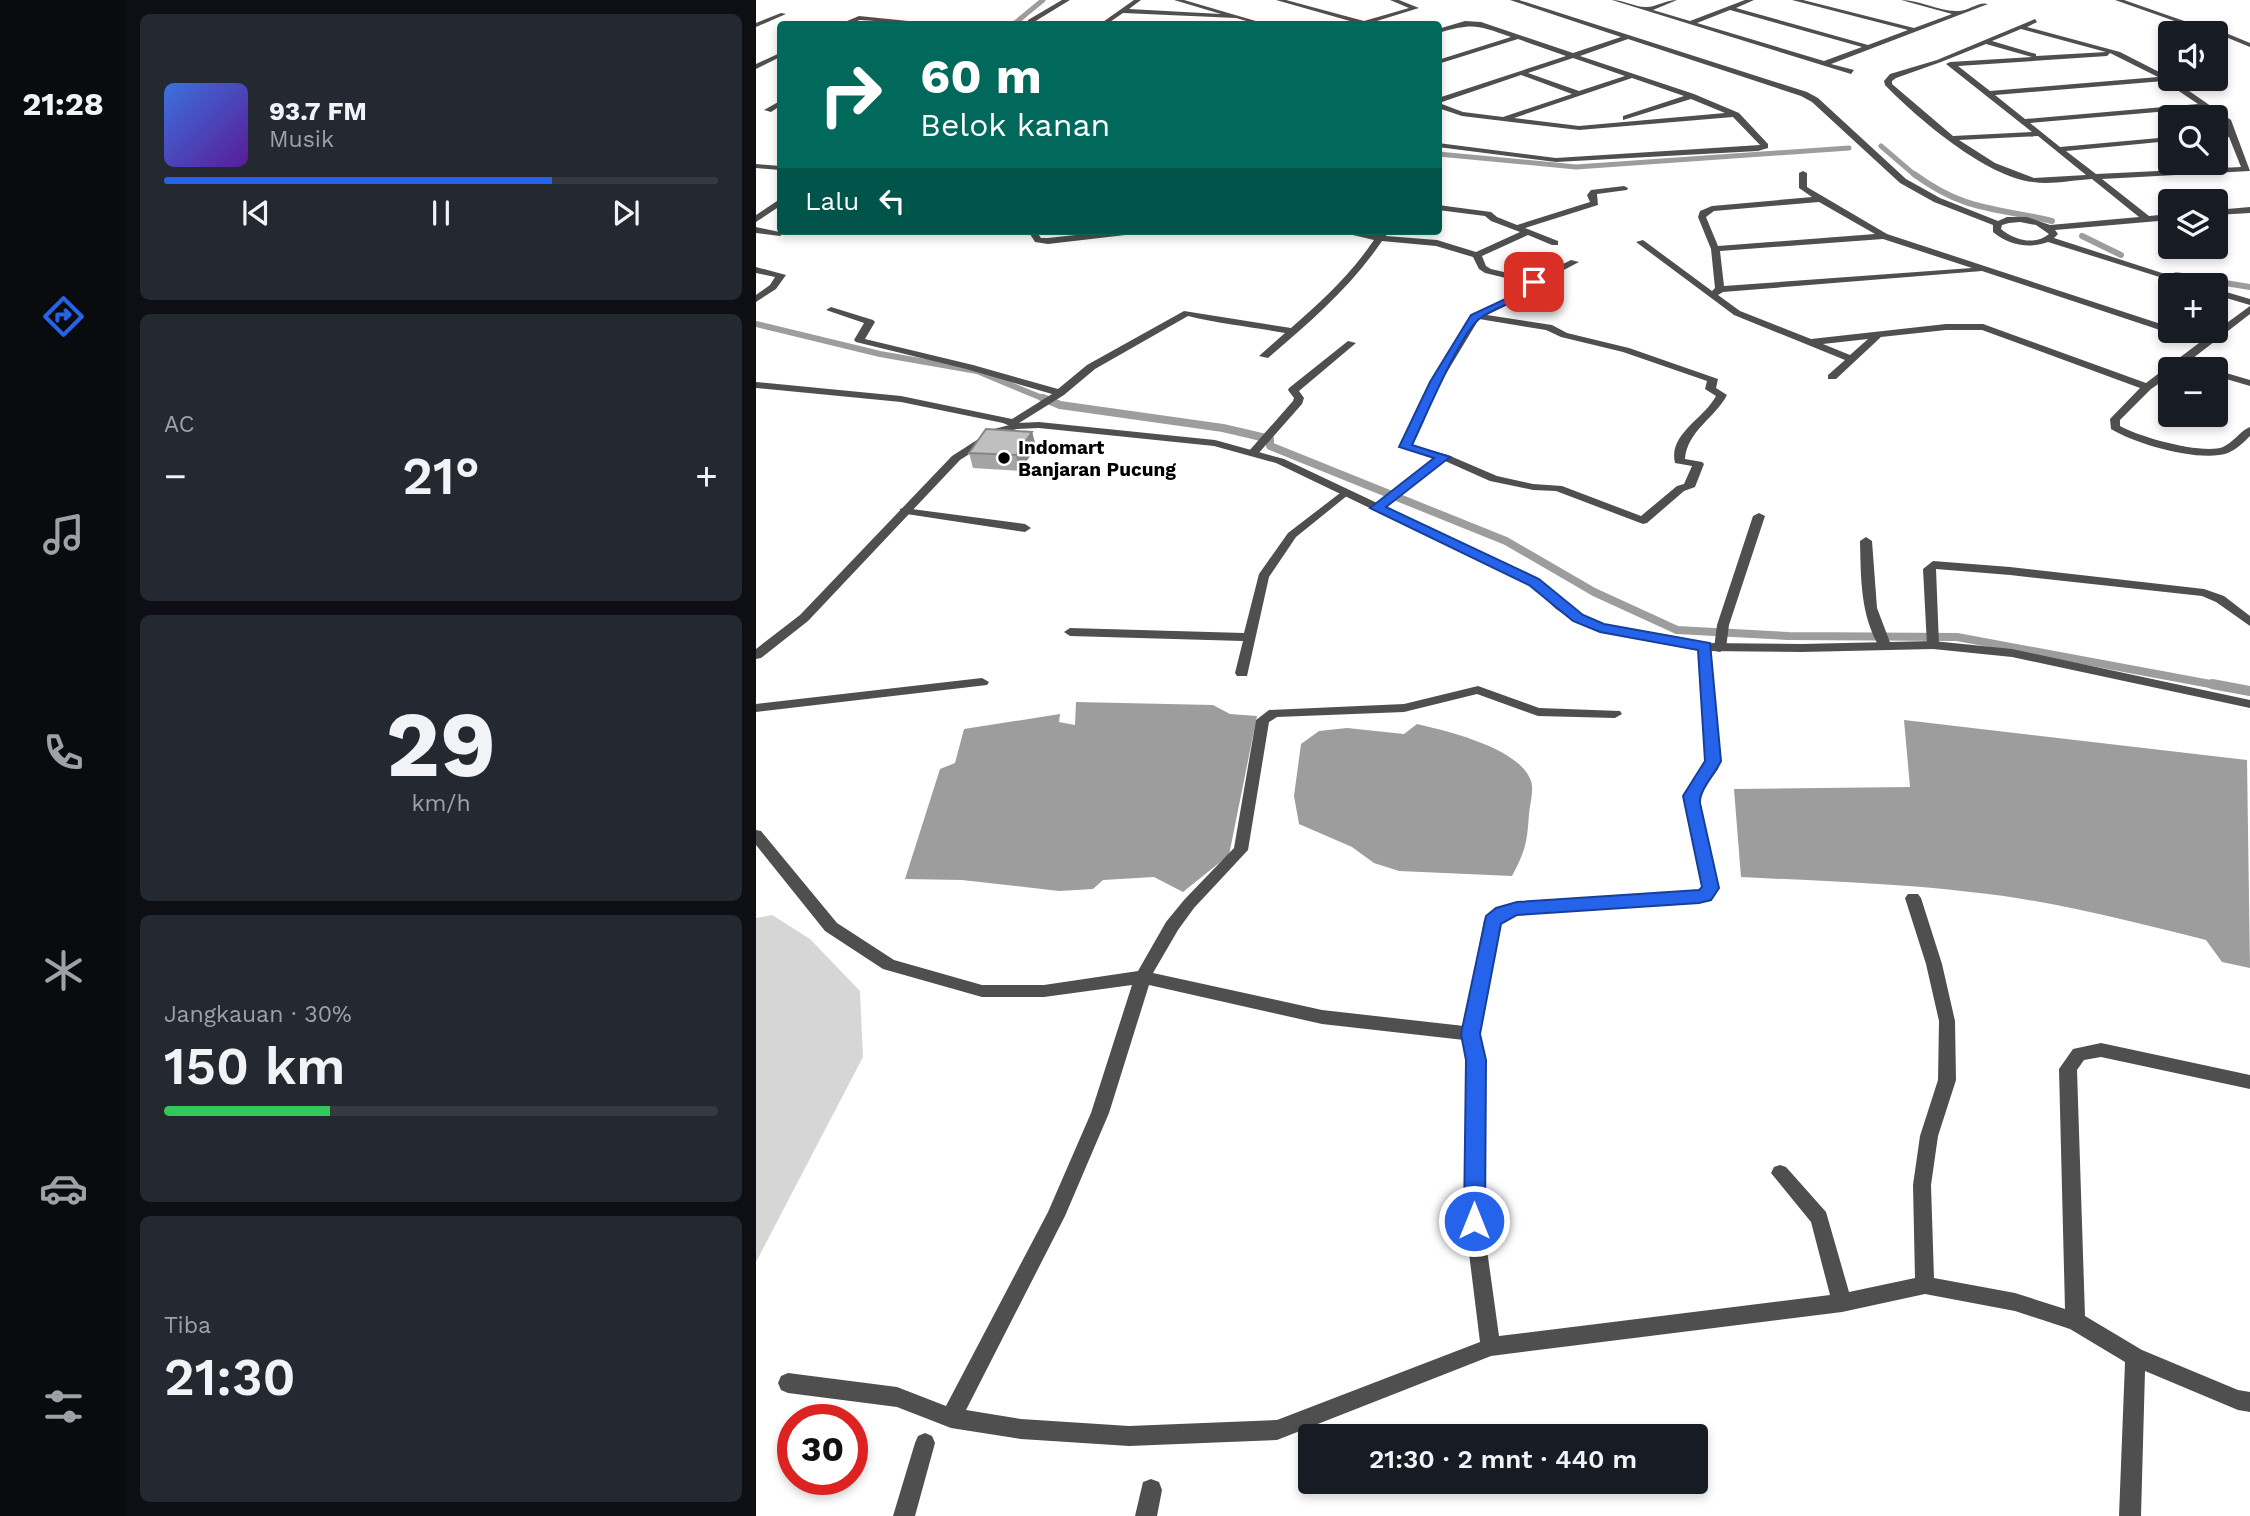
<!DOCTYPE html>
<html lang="id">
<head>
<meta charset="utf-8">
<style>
	body { margin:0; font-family:"Work Sans",sans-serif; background:#242831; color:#f1f3f6; height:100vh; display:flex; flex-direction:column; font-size:26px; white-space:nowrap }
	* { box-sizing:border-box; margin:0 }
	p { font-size:23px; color:#9ea1a6 }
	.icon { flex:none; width:38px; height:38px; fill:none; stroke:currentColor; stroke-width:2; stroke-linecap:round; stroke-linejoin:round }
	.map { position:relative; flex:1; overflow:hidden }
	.drawer { display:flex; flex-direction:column; gap:14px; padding:14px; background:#0d0f14; width:630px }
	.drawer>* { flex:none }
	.top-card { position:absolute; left:21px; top:21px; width:665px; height:214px; border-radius:7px; box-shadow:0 4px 10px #0003; background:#00695c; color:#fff; overflow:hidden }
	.fabs { position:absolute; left:1402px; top:21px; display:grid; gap:14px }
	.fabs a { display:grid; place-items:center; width:70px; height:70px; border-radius:7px; background:#171b24; box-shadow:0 4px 10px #0003; font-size:35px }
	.speed { position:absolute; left:21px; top:1404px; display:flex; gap:14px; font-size:35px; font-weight:700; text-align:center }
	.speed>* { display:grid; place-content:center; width:91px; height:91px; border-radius:50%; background:#171b24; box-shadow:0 4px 10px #0003; line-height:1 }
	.speed .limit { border:10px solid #d22; background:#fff; color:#111 }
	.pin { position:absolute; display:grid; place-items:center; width:60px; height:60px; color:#fff; margin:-30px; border-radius:14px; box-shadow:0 4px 10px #0006 }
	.me { position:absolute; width:77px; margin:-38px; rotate:0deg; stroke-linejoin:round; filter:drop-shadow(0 0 5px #0008) }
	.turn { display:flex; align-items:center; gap:24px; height:147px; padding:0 28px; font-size:32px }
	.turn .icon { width:91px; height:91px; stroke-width:2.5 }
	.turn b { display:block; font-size:49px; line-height:60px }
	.then { display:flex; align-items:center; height:66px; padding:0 28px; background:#0003; gap:14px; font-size:26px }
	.big { font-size:52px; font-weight:600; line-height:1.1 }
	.drawer .card { flex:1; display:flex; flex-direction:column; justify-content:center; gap:10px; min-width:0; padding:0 24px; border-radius:10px; background:#242831 }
	.drawer .dial { align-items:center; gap:0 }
	.dial b { font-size:91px; line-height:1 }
	.song { display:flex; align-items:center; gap:21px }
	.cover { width:84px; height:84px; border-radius:10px; background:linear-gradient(135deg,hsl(220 70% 55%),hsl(270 70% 35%)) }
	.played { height:7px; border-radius:4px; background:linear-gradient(90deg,#2563eb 70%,#363941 70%) }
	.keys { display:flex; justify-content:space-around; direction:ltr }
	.heat { display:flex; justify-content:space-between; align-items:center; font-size:38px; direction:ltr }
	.charge { height:10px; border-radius:5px; background:linear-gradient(90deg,#34c759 30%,#363941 0) }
	.trip { position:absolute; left:542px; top:1424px; width:410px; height:70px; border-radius:7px; background:#171b24; box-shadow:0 4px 10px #0003; font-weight:600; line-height:70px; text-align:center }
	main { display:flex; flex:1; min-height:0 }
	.tab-bar { display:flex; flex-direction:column; width:126px; justify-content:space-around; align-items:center; background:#090b0e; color:#9ea1a6 }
	.tab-bar .icon { width:49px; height:49px }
	.tab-bar .current { color:#2563eb }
	.tab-bar b { font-size:32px; color:#f1f3f6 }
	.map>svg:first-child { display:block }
	.green { fill:#d6d6d6 }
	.water { fill:#9d9d9d }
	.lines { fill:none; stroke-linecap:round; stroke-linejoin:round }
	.stream-far3 { stroke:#9d9d9d; stroke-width:5 }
	.stream-far2 { stroke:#9d9d9d; stroke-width:6 }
	.stream-far1 { stroke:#9d9d9d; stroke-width:8 }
	.stream { stroke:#9d9d9d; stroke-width:10 }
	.minor { fill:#4f4f4f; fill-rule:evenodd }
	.tertiary { fill:#4f4f4f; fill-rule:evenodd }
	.wall { fill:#a4a4a4 }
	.shaded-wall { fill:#868686 }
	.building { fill:#bfbfbf; stroke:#868686; stroke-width:2 }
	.route { fill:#2563eb; stroke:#184099; stroke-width:2 }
	.poi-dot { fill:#000; stroke:#fff; stroke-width:2.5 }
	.labels { text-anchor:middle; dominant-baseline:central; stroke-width:5; stroke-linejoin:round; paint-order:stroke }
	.far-poi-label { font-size:19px; font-weight:bold; fill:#000; stroke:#fff; text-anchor:start }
</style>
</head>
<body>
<main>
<nav class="tab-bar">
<b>21:28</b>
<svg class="icon current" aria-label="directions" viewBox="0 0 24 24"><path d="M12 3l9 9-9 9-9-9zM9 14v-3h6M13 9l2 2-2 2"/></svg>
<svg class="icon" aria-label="music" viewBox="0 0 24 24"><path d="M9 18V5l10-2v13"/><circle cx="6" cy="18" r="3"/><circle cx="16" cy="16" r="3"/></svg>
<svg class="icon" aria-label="phone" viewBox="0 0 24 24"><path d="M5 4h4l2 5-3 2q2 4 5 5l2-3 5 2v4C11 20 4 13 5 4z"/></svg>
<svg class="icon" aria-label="climate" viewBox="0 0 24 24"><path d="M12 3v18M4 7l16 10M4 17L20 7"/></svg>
<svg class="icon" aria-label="car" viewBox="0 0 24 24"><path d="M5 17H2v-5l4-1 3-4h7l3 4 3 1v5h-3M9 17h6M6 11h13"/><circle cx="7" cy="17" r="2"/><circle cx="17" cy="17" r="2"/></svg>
<svg class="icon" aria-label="filters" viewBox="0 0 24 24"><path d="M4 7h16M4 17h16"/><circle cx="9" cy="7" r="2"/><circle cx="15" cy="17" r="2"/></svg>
</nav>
<section class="drawer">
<div class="card">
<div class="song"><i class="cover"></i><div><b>93.7 FM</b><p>Musik</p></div></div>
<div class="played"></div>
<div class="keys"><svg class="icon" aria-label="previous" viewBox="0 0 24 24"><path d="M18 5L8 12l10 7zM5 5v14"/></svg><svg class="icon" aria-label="pause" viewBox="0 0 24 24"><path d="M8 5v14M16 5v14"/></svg><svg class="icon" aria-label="next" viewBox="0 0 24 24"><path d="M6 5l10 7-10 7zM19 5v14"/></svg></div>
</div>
<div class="card"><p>AC</p>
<div class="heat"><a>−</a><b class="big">21°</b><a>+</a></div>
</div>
<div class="card dial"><b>29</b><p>km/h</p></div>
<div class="card"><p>Jangkauan · 30%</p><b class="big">150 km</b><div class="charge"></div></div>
<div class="card"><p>Tiba</p><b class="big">21:30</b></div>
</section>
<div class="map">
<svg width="1494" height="1516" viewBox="0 0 1494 1516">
	<rect width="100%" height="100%" fill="#fff"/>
	<!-- green -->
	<path class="green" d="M 16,915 L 54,939 L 104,991 L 107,1057 L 0,1262 L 0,918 Z"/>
	<!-- water -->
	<path class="water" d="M 320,702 L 457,705 L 474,714 L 501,716 L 473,855 L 427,892 L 398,877 L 347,880 L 337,889 L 303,891 L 206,880 L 149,879 L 184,769 L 199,763 L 208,729 L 304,714 L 303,722 L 319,725 Z
		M 1148,720 L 1491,760 L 1494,968 L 1466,962 L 1450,940 C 1373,921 1294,900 1214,892 C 1138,883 1061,881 985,877 L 978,789 L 1154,787 Z
		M 661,724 C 691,731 764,748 775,781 C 778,790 774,804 773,814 C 771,842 770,850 756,876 L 643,871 L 618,863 L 596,847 L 543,824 L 538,796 L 545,744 L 563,731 L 591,728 L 648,734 Z"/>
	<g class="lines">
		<!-- stream-far3 -->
		<path class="stream-far3" d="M 258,24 L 287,0
			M 1125,146 L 1160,176
			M 682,154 L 820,167 L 1093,148"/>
		<!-- stream-far2 -->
		<path class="stream-far2" d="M 1158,174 C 1210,212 1238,207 1296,221
			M 1326,236 L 1365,255
			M 1420,275 L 1494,287
			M 0,324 L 124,354 L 221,371 L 291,400"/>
		<!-- stream-far1 -->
		<path class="stream-far1" d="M 287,398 L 304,405 L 467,428 L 514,439 L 514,446 L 750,541 L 838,592 L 921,630 L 1032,636 L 1201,637 L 1465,686"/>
		<!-- stream -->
		<path class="stream" d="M 1456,684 L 1494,691"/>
		<!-- minor -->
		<path class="minor" d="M 306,0 L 314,0 L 278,22 L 278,24 L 272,24 L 272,20 Z
			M 378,0 L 385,0 L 373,9 L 465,14 L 418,0 L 428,0 L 510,24 L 501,24 L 480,18 L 367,13 L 351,24 L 344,24 Z
			M 520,0 L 530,0 L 608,21 L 653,8 L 634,0 L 643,0 L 663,8 L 611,24 L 600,24 L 601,23 Z
			M 754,0 L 763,0 L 1051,92 L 1062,98 L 1150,179 L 1184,198 L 1242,221 L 1251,217 L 1271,217 L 1294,225 L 1383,217 L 1336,179 C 1317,180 1295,185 1277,182 C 1230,177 1161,118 1129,85 L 1128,81 L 1134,74 L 1181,60 L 1279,19 L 1281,22 L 1271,27 L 1364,52 L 1413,77 L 1475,120 L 1494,171 L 1346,179 L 1393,216 L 1414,214 L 1414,220 L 1299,230 L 1302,234 L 1298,238 L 1443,285 L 1429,285 L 1292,242 C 1273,249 1252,245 1237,232 L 1237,225 L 1178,202 L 1144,183 L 1056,102 L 1045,96 L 872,39 L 824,56 L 938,94 L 983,113 L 1012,144 L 1012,148 L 1002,151 L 800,162 L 682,147 L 682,143 L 800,158 L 1004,145 L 977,117 L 823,130 L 706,116 L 682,108 L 682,98 L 810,56 L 762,39 L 682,64 L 682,60 L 755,37 C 720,25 718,23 682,33 L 682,29 L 709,21 L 725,22 L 817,53 L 865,37 ZM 1265,29 L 1350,52 L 1280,56 L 1280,54 L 1236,41 ZM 1230,44 L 1276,57 L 1194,62 L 1190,64 L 1276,132 L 1197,136 L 1136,84 L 1136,81 L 1140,78 L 1185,62 ZM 1354,53 L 1402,77 L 1234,91 L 1202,66 L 1351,56 ZM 817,58 L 869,76 L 823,91 L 772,73 ZM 765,75 L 816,94 L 747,117 L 707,112 L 683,103 ZM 876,78 L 928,96 L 867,116 L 867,120 L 935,99 L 969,113 L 823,126 L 758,118 ZM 1408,81 L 1442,104 L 1269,119 L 1239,95 ZM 1448,108 L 1469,123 L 1472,132 L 1460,133 L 1460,137 L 1473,137 L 1485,167 L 1340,174 L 1310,151 L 1414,141 L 1414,137 L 1304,147 L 1274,123 ZM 1282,136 L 1330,175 L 1278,178 L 1239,163 L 1203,140 ZM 1264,222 L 1280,225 L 1293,234 C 1279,246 1258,240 1245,229 L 1246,225 L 1253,223 Z
			M 856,0 C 868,0 880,8 892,7 C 902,6 910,0 921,0 L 897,10 L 934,21 L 989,0 L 998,0 L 980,8 L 1112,45 L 1152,30 L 1036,0 L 1047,0 L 1158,28 L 1196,14 L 1145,0 C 1164,0 1182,11 1200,11 C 1212,12 1222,1 1232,4 L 1075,64 L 1098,70 L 1095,74 ZM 974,10 L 1106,47 L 1068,61 L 941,23 Z
			M 1359,0 L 1368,0 L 1454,30 L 1465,31 L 1494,43 L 1494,47 L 1460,33 L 1440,33 L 1440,31 L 1444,30 Z
			M 25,13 L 30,14 L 0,27 L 0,23 Z
			M 103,16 L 162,22 L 165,24 L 104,20 L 92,24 L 84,24 Z
			M 24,53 L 24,57 L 0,69 L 0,64 Z
			M 24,101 L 24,106 L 15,112 L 8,110 Z
			M 0,164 L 24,166 L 24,170 L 0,168 Z
			M 1047,171 L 1051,173 L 1051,187 L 1131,234 L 1414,327 L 1414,331 L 1425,331 L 1449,339 L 1494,306 L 1494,314 L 1432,362 L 1452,367 L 1453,369 L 1438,369 L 1426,366 L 1422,369 L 1414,369 L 1414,376 L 1395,389 L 1364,420 L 1364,426 C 1383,437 1447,455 1467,447 C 1478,442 1484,431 1494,427 L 1494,436 C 1488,442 1481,449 1472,453 C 1445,463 1379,444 1355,429 L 1354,419 L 1384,388 L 1226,330 L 1190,330 L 1125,337 L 1080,379 L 1072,379 L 1072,375 L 1089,360 L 978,315 L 880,242 L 887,240 L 956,291 L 959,288 L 955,249 L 942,217 L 944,211 L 956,206 L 1056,197 L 1043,188 L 1043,173 ZM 1063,202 L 1119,234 L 962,246 L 950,217 L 958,211 ZM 1127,239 L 1216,268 L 968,286 L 964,251 ZM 1226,271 L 1443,343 L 1390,383 L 1227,324 L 1190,324 L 1055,339 L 984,311 L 962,295 L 967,292 ZM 1112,339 L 1094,355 L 1067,344 Z
			M 868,186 L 872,188 L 871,190 L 841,194 L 842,205 L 769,228 L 802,241 L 802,245 L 796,245 L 772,235 L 726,256 L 730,266 L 735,269 L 777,279 L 815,260 L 823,262 L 781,284 L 762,300 L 731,315 L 796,325 L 811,333 L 873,348 L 962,379 L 960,388 L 971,395 C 959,418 931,431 929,459 L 946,462 L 948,464 L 939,487 L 928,491 L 891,523 L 887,524 L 800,491 L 777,490 L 734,481 L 689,461 L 624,510 L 616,510 L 616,506 L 679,458 L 644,447 L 675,382 L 716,315 L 756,296 L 771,283 L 729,273 L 723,269 L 717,257 L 680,246 L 626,241 C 595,287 554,322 512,358 L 503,356 L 529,333 C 497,327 464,324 432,316 L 339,369 L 308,395 L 263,423 L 266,426 L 261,429 L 247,423 L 145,402 L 0,388 L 0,382 L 145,396 L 256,419 L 296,394 L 210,369 L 100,342 L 98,340 L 108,323 L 70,310 L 75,307 L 117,320 L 119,322 L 109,339 L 217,365 L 302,389 L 331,365 L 428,311 L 535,328 C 566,301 595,274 618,240 L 580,231 L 599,231 L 622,235 L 624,231 L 632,231 L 630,236 L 681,240 L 720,252 L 764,232 L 735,221 L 729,216 L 682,210 L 682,205 L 735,212 L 741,217 L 761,225 L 834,202 L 831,195 L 835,190 ZM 723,319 L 790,330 L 805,337 L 867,352 L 951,381 L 949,389 L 960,396 C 948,419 912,434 919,463 L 936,466 L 928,484 L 921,486 L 885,516 L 806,486 L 777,484 L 741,476 L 692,455 L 655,445 L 685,382 Z
			M 21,201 L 24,201 L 24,206 L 0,222 L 0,215 Z
			M 1494,207 L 1494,213 L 1460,215 L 1460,210 Z
			M 0,227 L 28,233 L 24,236 L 0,233 Z
			M 272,231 L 280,231 L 285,238 L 292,238 L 356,231 L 382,231 L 378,234 L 292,244 L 279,242 Z
			M 0,267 L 30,275 L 20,289 L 0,302 L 0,295 L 14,285 L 19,277 L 0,273 Z
			M 1460,289 L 1494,299 L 1494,305 L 1460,295 Z
			M 592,341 L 600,343 L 543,391 L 548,398 L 546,404 L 501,455 L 493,455 L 493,451 L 537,401 L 538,398 L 532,390 L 533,388 Z
			M 1460,370 L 1494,380 L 1494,386 L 1460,376 Z
			M 588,490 L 594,493 L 592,495 L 540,537 L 513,577 L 491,676 L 481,676 L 479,673 L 487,641 L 314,636 L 308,632 L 314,628 L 488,633 L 503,574 L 532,533 Z
			M 148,508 L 269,524 L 275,528 L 269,532 L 144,513 L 144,509 Z
			M 1003,513 L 1009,516 L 973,625 L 970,648 L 964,652 L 959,651 L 958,648 L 961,625 L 997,516 Z
			M 1110,537 L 1116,541 L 1121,608 L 1135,645 L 1129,649 L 1124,648 C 1104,615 1105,578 1104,541 Z
			M 1177,561 L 1254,567 L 1448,589 L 1468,596 L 1494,616 L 1494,626 L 1460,602 L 1446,596 L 1254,575 L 1180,569 L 1183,645 L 1177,649 L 1171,645 L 1167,569 Z
			M 949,643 L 955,647 L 964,761 L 962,769 L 942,796 L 963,888 C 958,896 952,900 943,903 L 761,914 L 751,916 L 743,923 L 723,1034 L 729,1060 L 727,1221 L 743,1336 L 1074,1295 L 1055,1222 L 1015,1173 L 1018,1167 L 1024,1165 L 1030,1167 L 1070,1212 L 1093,1292 L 1159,1278 L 1157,1185 L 1164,1136 L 1182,1080 L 1183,1021 L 1170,964 L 1149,898 L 1152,894 L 1162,894 L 1165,898 L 1186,964 L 1199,1021 L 1200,1080 L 1182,1136 L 1175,1185 L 1178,1278 L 1259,1293 L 1309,1309 L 1303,1069 L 1317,1049 L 1345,1043 L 1494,1075 L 1494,1089 L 1345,1057 L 1328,1060 L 1321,1070 L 1329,1316 L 1386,1350 L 1482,1390 L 1494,1392 L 1494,1412 L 1482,1410 L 1389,1371 L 1385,1516 L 1363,1516 L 1369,1362 L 1314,1329 L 1259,1311 L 1169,1294 L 1086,1312 L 735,1356 L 521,1440 L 373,1446 L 265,1439 L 195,1428 L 141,1407 L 32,1393 L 25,1390 L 22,1383 L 25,1376 L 32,1373 L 141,1387 L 190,1406 L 292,1212 L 335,1113 L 376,985 L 288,997 L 226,997 L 127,969 L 69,931 L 0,845 L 0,830 L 5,831 L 81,923 L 138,960 L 226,985 L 288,985 L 382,971 L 410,922 L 428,900 L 478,848 L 500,720 L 513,710 L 648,704 L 722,686 L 783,708 L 864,711 L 866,714 L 859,718 L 782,716 L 721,694 L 648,712 L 521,717 L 513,722 L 492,850 L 438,908 L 422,930 L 397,973 L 566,1010 L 708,1026 L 728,920 L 741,908 L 761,902 L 942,891 L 947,887 L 928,796 L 948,768 L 950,761 L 943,647 ZM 393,985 L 566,1024 L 708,1040 L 711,1060 L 709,1221 L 724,1342 L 521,1420 L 373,1426 L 265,1419 L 210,1410 L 309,1216 L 353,1113 Z
			M 226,678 L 233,682 L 231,685 L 0,712 L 0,704 Z
			M 169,1433 L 176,1436 L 179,1443 L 159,1516 L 137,1516 L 159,1443 L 162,1436 Z
			M 395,1479 L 403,1482 L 406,1490 L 401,1516 L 379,1516 L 387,1482 Z"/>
		<!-- tertiary -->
		<path class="tertiary" d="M 283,422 L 459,440 L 528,459 L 782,579 L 808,603 L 826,615 L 847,625 L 949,643 L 1046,644 L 1177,641 L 1256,649 L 1494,700 L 1494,708 L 1256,657 L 1177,649 L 1046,652 L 949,651 L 840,631 L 818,621 L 800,609 L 774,585 L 520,463 L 458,446 L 283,428 L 261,429 L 246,433 L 204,460 L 52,621 L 5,658 L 0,659 L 0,649 L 44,615 L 196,456 L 238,429 L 261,423 Z"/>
	</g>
	<!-- wall -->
	<path class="wall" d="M 276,432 L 280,447 L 264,471 L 217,468 L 213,453 Z"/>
	<!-- shaded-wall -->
	<path class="shaded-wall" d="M 276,432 L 280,447 L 264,471 L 260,455 Z"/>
	<!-- building -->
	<path class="building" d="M 230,429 L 276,432 L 260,455 L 213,453 Z"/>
	<!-- route -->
	<path class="route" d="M 774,280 L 783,282 C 762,305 742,304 723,319 C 703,336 669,418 656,445 L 694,457 L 630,507 L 783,579 L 827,615 L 848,624 L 954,643 L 965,761 C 959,774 943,790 944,803 L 963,888 L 955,900 L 943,903 L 761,915 L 745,924 L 724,1034 L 730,1060 L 729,1221 L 726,1227 L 718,1230 L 711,1227 L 708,1221 L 710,1060 L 705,1034 L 730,916 L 740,908 L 761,902 L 943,890 L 946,887 L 927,796 L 949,761 L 942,650 L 844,632 L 817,621 L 773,585 L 614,508 L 678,458 L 643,447 L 674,382 L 715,315 L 756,296 Z"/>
	<!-- markers -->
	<circle class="poi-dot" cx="248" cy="458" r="7"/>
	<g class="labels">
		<!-- far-poi labels -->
		<g class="far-poi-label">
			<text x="262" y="447">Indomart<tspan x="262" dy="22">Banjaran Pucung</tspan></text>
		</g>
	</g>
</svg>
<div class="fabs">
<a><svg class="icon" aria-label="sound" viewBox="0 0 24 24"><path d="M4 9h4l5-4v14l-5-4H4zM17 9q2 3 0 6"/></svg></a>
<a><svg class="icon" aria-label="search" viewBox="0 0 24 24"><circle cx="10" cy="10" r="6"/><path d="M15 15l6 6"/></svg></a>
<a><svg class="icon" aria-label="layers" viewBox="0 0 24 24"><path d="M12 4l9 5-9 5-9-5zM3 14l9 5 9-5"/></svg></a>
<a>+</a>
<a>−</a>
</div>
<div class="speed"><div class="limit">30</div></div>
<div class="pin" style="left:778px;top:282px;background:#d93025"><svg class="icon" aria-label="arrive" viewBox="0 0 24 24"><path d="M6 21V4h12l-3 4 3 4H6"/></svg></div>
<svg class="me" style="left:718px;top:1221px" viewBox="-20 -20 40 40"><circle r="17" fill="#2563eb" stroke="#fff" stroke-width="3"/><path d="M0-11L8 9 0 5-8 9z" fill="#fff"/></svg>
<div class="trip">21:30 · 2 mnt · 440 m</div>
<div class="top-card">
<div class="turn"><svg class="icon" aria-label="right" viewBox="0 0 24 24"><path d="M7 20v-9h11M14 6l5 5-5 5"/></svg><div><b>60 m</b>Belok kanan</div></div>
<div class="then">Lalu<svg class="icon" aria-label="left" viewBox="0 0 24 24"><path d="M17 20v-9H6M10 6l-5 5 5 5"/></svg></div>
</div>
</div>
</main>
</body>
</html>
